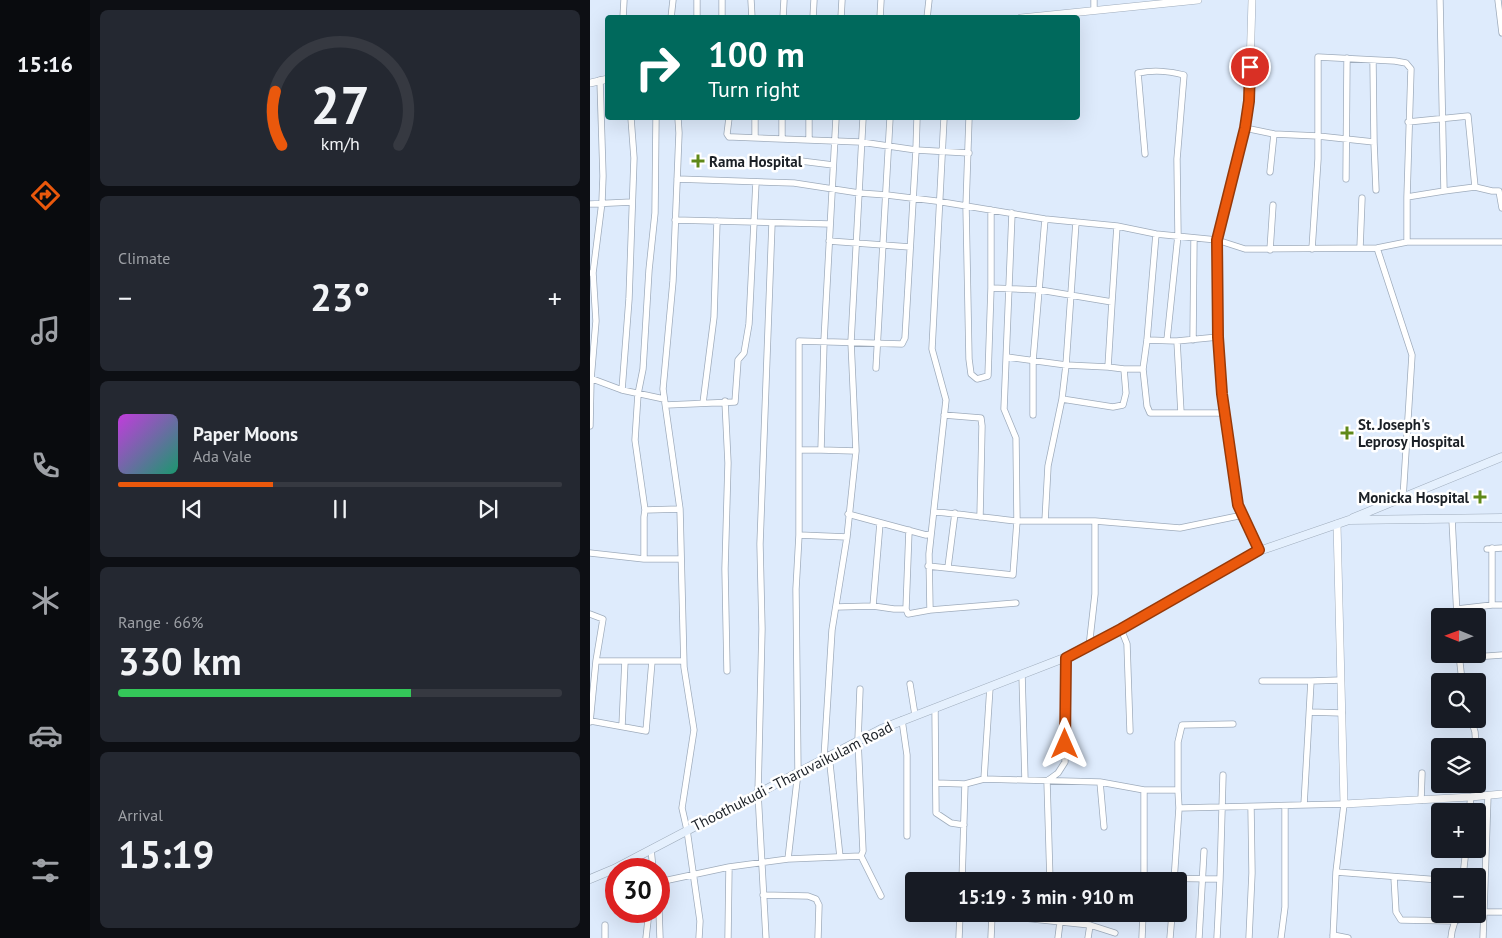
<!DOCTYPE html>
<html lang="en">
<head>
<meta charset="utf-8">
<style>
	body { margin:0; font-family:"PT Sans",sans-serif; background:#242831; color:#f1f3f6; height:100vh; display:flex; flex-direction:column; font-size:19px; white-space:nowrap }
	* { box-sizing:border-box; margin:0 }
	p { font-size:16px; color:#9ea1a6 }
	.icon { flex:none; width:28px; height:28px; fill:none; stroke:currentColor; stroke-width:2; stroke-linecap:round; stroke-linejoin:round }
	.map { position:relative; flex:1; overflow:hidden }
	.sheet { display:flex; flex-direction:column; gap:10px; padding:10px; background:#0d0f14; width:500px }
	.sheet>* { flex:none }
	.guide { position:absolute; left:15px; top:15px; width:475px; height:105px; border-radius:5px; box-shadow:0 5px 20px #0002; background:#00695c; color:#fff; overflow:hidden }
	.needle { width:32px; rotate:271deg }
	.tools { position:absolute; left:841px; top:608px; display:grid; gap:10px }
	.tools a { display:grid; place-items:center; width:55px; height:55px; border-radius:5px; background:#171b24; box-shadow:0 5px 20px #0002; font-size:25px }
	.speed { position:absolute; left:15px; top:858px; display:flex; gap:10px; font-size:25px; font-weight:700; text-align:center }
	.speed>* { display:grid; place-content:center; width:65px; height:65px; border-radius:50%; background:#171b24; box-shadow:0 5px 20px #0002; line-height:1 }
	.speed .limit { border:8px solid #d22; background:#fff; color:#111 }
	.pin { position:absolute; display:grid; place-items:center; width:42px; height:42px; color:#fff; margin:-21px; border:2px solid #fff; border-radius:50%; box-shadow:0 1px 5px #0007 }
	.me { position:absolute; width:55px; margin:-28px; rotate:0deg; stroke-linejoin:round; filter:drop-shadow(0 0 4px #0008) }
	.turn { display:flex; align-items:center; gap:18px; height:105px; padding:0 20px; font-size:22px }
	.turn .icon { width:65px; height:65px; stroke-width:2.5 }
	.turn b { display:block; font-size:35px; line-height:42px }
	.big { font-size:38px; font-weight:700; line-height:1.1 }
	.sheet .card { flex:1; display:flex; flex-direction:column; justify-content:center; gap:8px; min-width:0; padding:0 18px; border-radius:8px; background:#242831 }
	.sheet .dial { align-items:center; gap:0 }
	.dial svg { height:130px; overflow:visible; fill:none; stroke:#363941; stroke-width:7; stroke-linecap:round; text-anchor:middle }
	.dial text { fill:#f1f3f6; stroke:none }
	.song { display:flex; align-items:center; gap:15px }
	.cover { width:60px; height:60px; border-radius:8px; background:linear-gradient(135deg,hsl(290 70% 55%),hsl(160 70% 35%)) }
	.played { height:5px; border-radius:2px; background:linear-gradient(90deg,#ea580c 35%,#363941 35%) }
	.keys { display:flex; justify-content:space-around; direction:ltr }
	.heat { display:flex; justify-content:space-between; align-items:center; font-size:28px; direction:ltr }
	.charge { height:8px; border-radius:4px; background:linear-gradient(90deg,#34c759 66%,#363941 0) }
	.trip { position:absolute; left:315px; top:872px; width:282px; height:50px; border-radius:5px; background:#171b24; box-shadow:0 5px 20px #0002; font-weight:700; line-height:50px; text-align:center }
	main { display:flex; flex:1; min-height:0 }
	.menu { display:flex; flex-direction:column; width:90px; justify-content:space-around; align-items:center; background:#090b0e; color:#9ea1a6 }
	.menu .icon { width:35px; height:35px }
	.menu .current { color:#ea580c }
	.menu b { font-size:22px; color:#f1f3f6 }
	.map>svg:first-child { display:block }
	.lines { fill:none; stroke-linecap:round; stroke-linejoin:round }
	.minor-casing { stroke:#9facbc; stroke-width:7 }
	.tertiary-casing { stroke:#9facbc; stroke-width:8 }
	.secondary-casing { stroke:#9facbc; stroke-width:9 }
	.minor { stroke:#fff; stroke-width:5.5 }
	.tertiary { stroke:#fff; stroke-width:7 }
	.secondary { stroke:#e5f0fd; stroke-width:8 }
	.route-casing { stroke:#983908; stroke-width:12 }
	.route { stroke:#ea580c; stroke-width:9 }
	.poi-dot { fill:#5f8918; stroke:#fff; stroke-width:2 }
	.labels { text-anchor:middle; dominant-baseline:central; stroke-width:5; stroke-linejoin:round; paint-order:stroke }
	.poi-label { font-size:15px; font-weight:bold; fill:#1b2026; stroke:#fff; text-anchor:start }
	.street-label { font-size:15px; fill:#1b2026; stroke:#fff }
</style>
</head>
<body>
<main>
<nav class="menu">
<b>15:16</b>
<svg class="icon current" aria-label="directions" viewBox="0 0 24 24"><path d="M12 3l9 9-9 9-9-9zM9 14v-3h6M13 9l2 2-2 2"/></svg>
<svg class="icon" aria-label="music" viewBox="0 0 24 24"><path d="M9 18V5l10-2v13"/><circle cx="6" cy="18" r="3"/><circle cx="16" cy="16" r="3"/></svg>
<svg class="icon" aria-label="phone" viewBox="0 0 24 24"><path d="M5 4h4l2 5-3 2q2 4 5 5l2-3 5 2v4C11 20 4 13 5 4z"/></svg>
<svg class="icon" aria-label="climate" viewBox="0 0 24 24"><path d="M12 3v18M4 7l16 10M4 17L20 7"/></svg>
<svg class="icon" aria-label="car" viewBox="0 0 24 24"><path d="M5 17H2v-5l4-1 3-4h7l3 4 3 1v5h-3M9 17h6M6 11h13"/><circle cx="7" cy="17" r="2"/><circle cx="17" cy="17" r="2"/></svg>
<svg class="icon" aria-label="filters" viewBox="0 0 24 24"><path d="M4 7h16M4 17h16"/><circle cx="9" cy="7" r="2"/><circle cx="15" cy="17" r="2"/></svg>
</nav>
<section class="sheet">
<div class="card dial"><svg viewBox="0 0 100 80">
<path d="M14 69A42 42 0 1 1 86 69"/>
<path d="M14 69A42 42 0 0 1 10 36" stroke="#ea580c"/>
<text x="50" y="56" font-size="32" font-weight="700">27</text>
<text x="50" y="72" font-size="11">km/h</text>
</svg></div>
<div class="card"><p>Climate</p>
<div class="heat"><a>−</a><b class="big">23°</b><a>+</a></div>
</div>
<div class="card">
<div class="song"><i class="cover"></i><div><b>Paper Moons</b><p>Ada Vale</p></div></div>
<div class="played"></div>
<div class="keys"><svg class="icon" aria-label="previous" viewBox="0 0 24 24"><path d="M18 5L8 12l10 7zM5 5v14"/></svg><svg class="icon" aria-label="pause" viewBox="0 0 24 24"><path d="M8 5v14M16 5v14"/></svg><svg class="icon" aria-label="next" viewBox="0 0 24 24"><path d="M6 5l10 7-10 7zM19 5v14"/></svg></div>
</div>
<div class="card"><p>Range · 66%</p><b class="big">330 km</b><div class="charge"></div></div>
<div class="card"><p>Arrival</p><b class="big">15:19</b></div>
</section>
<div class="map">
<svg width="912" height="938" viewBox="0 0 912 938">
	<rect width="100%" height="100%" fill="#deebfc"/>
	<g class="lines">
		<!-- minor casing -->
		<g class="minor-casing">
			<path id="minor" d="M 161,0 L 162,18
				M 504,0 L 504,10
				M 908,0 L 912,33
				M 33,18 L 34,0
				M 81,18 L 83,0
				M 107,18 L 107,0
				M 132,18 L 132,0
				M 193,18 L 194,0
				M 223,18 L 224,0
				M 251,18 L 252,0
				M 290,18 L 291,0
				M 337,18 L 339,0
				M 88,118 L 89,133 L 83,281 L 73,389 L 90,509 L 94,667 L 104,730 L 92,808 L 97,830 L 110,921 L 109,938
				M 139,118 L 137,134 L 139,137 L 143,137 L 271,142 L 326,150 L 379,153
				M 219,118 L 219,140
				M 246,118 L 234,341 L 231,450 L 209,450 L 209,535 L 257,537
				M 354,118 L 342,349 L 356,400 L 339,554 L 340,610 L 426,603
				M 379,118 L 376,206 L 379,359 L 381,374 L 387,379 L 398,376 L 401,288 L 401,210
				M 818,122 L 878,116 L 885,187 L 854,191
				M 655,128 L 684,134
				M 165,137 L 165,118
				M 192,139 L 192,118
				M 784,142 L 786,190
				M 555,154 L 548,73 C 562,70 580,71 594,75 L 587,159 L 588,235 L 577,340
				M 203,160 L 243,165
				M 680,172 L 684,134 L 728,136 L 784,142 L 783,61
				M 87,179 L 204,183 L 269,193 L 297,195 L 346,201 L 455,219 L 527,226 L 566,234 L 627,240 L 655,249 L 787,248 L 817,242 L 817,197 L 854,191 L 850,0
				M 756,179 L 757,58
				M 885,187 L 902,191 L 909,191 L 912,208
				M 0,204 L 42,202
				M 85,220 L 240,224
				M 239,241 L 320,247
				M 817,242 L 912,242
				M 770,248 L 772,198
				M 787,248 L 822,355 L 813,498
				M 722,249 L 728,159 L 728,57 L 805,61 L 816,63 L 821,69 L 817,197
				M 680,250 L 683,205
				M 3,273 L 12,202 L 13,176 L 10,80
				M 401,288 L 450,290 L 522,302 L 527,226
				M 557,340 L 587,341 L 628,337
				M 603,340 L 604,238
				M 587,341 L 591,413
				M 417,357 L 476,365 L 518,367 L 522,302
				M 286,368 L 300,118
				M 534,369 L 553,369 L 557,340 L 566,234
				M 553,369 L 557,406 L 560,413 L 635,413
				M 0,378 L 32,390 L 74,399
				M 32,390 L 39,299 L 44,158 L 41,118
				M 472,399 L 523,407 L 533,405 L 536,393 L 534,369 L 518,367
				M 135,401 L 138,463 L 135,569 L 137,671
				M 113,403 L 124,317 L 127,221
				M 76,405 L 145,402 L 148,360 L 154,353 L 159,324 L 166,182
				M 354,415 L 391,418 L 392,426 L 390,517
				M 443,415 L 443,361 L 455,219
				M 0,426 L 1,379 L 6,321 L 3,273 L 1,273
				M 209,450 L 209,341 L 312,344 L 315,338 L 326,150 L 327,118
				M 231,450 L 266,451
				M 55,510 L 90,509
				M 344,512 C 372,514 399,518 427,521 L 426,438 L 414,409 L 422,213
				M 258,514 L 336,535 L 341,534
				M 862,519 L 867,616
				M 455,521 L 458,466 L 472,399 L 476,365 L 486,222
				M 505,521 L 590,528 L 653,515
				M 319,530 L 316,609 L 318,614 L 340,610
				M 897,549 L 912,548
				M 0,553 L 54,559 L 91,559
				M 54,559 L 54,517 L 55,510 L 45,440 L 48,394 L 53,369 L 59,270 L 65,213 L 66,118
				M 338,566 L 423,575 L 427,521 L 505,521 L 505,594 L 499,647
				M 358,567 L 365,513
				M 902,605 L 912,605
				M 283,606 L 290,523
				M 246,607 L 283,606 L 304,609 L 316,609
				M 867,609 L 902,605 L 902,548
				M 0,614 L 13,619 L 6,661
				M 531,629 L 537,644 L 540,731
				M 869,654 L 872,681
				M 870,658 L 912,655
				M 432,674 L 435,780
				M 672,681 L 721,681
				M 320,684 L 325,715
				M 345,708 L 346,813 L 361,823 L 374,825
				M 720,712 L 752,713
				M 881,719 L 885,732 L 886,746
				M 312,720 L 317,755 L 317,836
				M 1,721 L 56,731 L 62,661
				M 0,722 L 6,661 L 93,661
				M 32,726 L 35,661
				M 239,755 L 250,857
				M 888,756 L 892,795
				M 234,758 L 242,630 L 257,537 L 266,451 L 261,342 L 273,118
				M 394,779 L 510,782 L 554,790 L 554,881
				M 510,782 L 514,827
				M 346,783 L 375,784
				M 554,790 L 588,790 L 589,808 L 754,804 L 746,872 L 743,938
				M 588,790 L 588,742 L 592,725 L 643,724
				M 831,800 L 832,773
				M 714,805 L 721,681 L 751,680
				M 879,811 L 881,797
				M 61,849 L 63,869
				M 271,856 L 291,896
				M 198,859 L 271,856 L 273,851 L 268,740 L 270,689
				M 746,872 L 850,880
				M 873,876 L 876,849
				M 804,877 L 806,912 L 811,920 L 865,921 L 867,914
				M 554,878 L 630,879 L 633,775
				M 372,881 L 375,784 L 394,779 L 400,687
				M 460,881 L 457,781 L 468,773 L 475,762 L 476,658
				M 584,881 L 589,808
				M 69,882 L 139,867 L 198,859 L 208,772 L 206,589 L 209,535
				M 173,895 L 218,896 L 226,899 L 229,905 L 228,938
				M 69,910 L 70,938
				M 395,914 L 500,925 L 525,933
				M 15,925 L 15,938
				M 743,935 L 758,938
				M 56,938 L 59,911
				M 138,938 L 139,867
				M 176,938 L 168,793 L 172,629 L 170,544 L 182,223
				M 369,938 L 370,914
				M 401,938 L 402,915
				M 468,938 L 471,914
				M 498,938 L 500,925
				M 552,938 L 553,914
				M 580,938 L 582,914
				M 609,938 L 614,851
				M 627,938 L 630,879
				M 659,938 L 662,873 L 661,807
				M 691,938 L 695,907 L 695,806
				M 861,938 L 862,931 L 865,921 L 893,912 L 912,912
				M 893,938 L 898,795"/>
		</g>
		<!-- tertiary casing -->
		<g class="tertiary-casing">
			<path id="tertiary" d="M 662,0 L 659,101 L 655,128 L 627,240 L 628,337 L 632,394 L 648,505 L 669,551
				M 431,18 L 608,0
				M 0,83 L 18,79
				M 747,524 L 754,804 L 881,797 L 912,794"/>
		</g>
		<!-- secondary casing -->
		<g class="secondary-casing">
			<path id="secondary" d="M 763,518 L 912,457
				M 0,879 L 24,869 L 291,729 L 487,653 L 669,551 L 759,520 L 912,518"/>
		</g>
		<!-- minor -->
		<use href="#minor" class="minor"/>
		<!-- tertiary -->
		<use href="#tertiary" class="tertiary"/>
		<!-- secondary -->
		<use href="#secondary" class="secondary"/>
	</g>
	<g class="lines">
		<!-- route casing -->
		<g class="route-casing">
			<path id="route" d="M 475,744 L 476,658 L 531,629 L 669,550 L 648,505 L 632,394 L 628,337 L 627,240 L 655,128 L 659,101 L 660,67"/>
		</g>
		<!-- route -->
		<use href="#route" class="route"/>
	</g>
	<!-- markers -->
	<g class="poi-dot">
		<path d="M105.5 153.5h5v5h5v5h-5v5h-5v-5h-5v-5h5z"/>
		<path d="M754.5 425.5h5v5h5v5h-5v5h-5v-5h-5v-5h5z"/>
		<path d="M887.5 489.5h5v5h5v5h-5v5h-5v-5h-5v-5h5z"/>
	</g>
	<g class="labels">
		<!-- poi labels -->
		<g class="poi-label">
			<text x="119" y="161">Rama Hospital</text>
			<text x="768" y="424">St. Joseph's<tspan x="768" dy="17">Leprosy Hospital</tspan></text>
			<text x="879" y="497" text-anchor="end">Monicka Hospital</text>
		</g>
		<!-- street labels -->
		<g class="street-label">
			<text transform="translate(202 776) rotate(-27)">Thoothukudi - Tharuvaikulam Road</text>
		</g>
	</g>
</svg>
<div class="tools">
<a><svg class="needle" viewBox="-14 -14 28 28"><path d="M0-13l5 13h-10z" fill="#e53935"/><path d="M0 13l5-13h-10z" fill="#9ea1a6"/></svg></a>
<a><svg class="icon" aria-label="search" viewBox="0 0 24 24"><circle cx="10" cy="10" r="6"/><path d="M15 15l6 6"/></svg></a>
<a><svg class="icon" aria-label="layers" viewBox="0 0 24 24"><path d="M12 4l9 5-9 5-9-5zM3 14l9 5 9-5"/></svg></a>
<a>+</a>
<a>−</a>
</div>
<div class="speed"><div class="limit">30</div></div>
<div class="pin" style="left:660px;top:67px;background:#d93025"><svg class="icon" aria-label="arrive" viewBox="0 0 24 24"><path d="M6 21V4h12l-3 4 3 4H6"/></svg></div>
<svg class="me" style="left:475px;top:744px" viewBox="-20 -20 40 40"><path d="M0-17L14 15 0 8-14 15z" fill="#ea580c" stroke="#fff" stroke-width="4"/></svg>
<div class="trip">15:19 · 3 min · 910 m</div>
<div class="guide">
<div class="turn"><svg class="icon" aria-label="right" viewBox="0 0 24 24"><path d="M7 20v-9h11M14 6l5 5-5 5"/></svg><div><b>100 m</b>Turn right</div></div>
</div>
</div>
</main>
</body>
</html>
